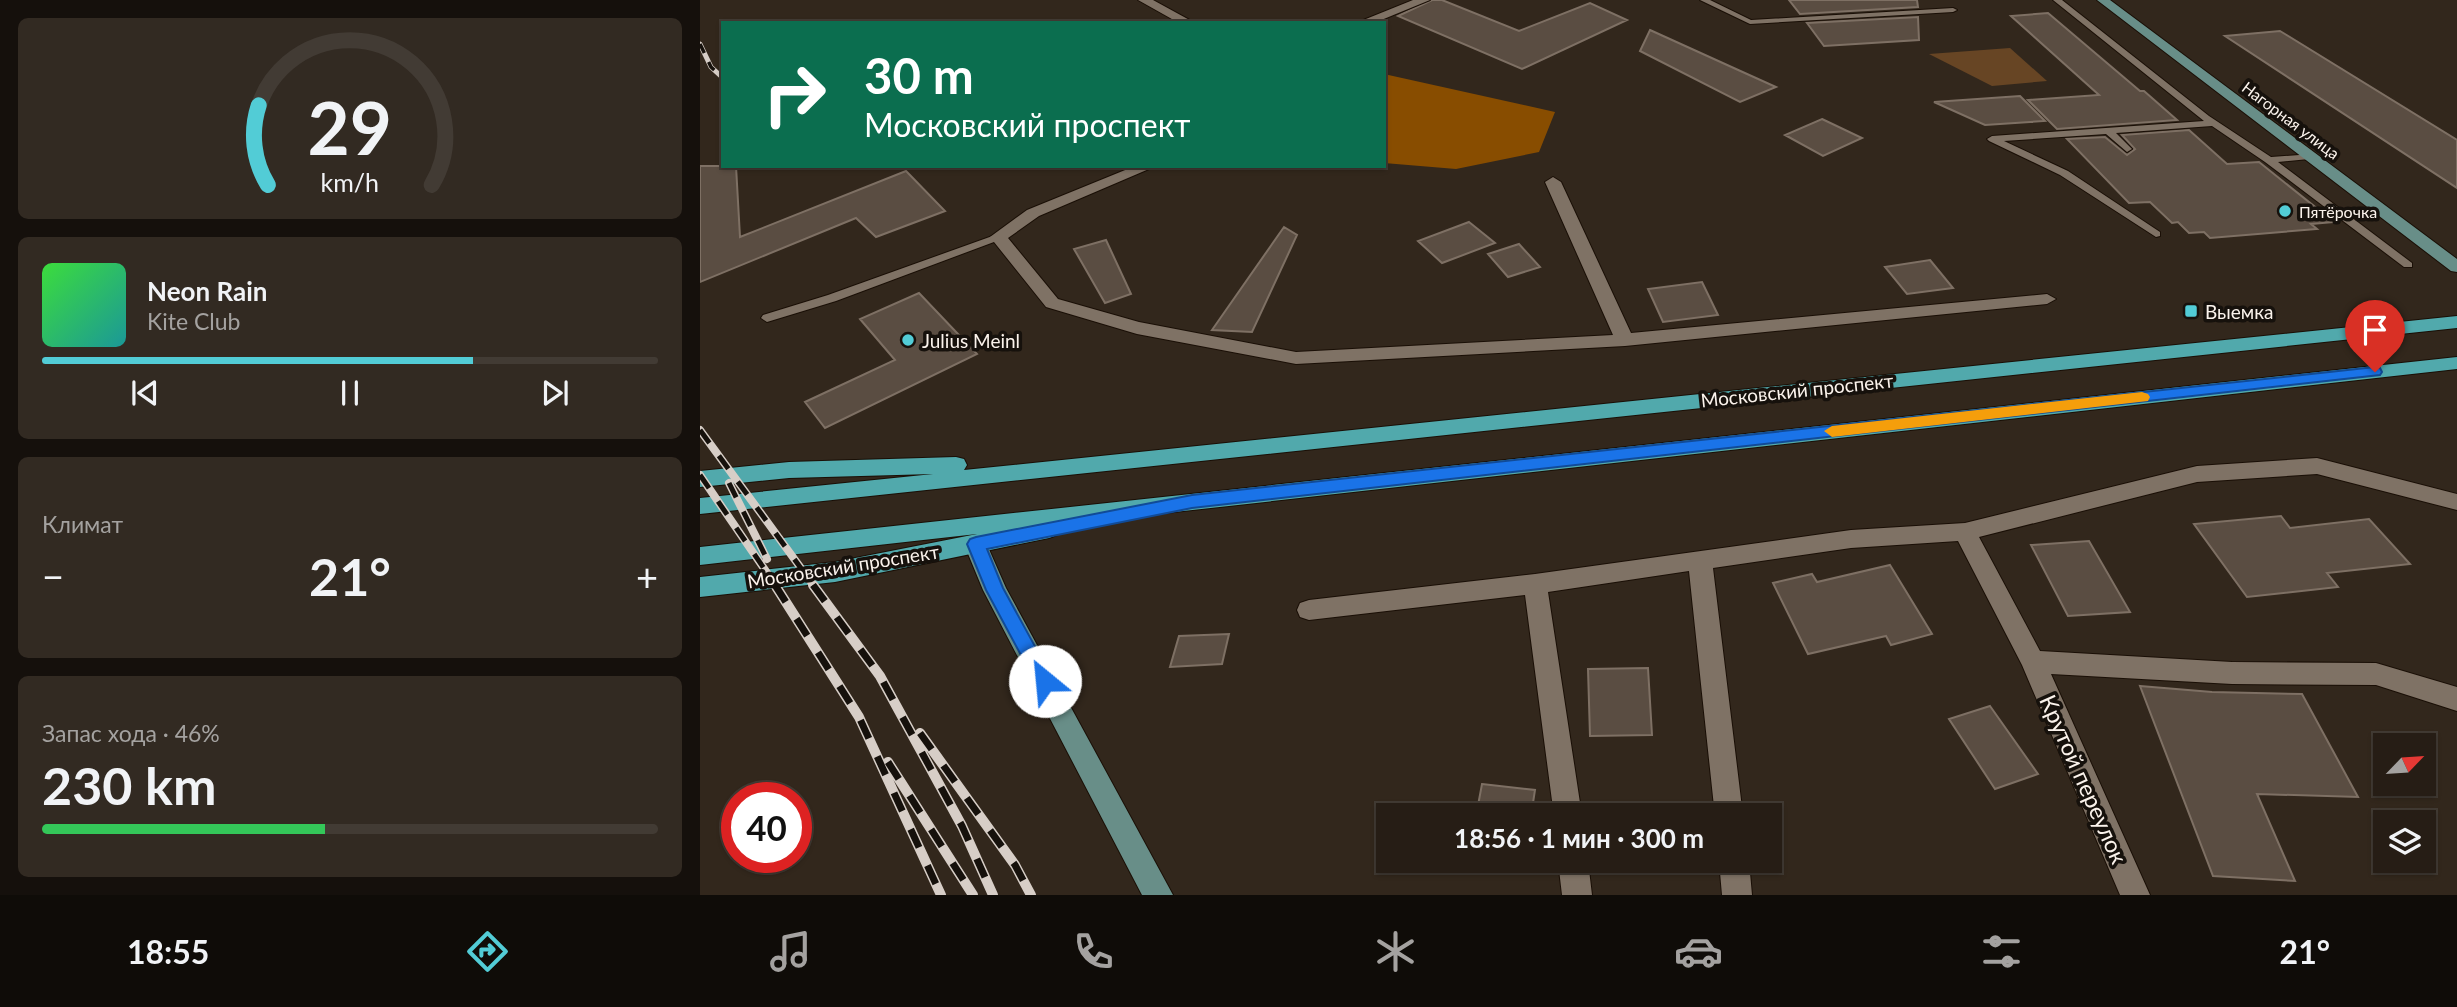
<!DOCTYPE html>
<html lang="ru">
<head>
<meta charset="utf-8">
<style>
	body { margin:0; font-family:Lato,sans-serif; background:#322a22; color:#f1f3f6; height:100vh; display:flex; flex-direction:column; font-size:26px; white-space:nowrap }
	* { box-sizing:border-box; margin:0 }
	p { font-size:23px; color:#a4a2a0 }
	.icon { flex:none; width:38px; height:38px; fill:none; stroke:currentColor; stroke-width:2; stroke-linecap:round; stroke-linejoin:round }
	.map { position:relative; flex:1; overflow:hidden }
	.panel { display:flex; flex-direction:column; gap:18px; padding:18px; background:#15100c; width:700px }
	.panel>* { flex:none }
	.guide { position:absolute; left:21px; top:21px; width:665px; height:147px; border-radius:0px; box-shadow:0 2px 5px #0004,0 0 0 2px #423b34; background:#0b6e4f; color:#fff; overflow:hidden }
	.needle { width:46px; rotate:65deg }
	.tools { position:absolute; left:1673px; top:733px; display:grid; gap:14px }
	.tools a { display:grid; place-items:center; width:63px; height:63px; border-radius:0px; background:#261d15; box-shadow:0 2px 5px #0004,0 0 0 2px #423b34; font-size:35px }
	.speed { position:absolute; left:21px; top:782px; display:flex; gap:14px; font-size:35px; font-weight:700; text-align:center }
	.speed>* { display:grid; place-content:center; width:91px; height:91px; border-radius:50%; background:#261d15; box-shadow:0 2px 5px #0004,0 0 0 2px #423b34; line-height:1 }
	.speed .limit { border:10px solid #d22; background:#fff; color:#111 }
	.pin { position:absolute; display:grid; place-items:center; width:60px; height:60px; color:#fff; margin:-72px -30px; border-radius:50% 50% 50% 0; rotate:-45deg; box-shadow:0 0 7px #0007 }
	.pin .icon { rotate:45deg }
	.me { position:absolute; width:77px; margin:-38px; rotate:332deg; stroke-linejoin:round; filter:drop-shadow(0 0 5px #0008) }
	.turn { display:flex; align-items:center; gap:24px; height:147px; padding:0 28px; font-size:32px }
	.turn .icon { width:91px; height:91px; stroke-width:2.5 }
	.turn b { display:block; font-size:49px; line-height:60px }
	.big { font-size:52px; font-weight:700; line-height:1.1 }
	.panel .card { flex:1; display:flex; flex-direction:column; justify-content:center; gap:10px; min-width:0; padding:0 24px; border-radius:10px; background:#322a22 }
	.panel .dial { align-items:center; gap:0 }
	.dial svg { height:182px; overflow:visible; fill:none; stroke:#423b34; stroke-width:7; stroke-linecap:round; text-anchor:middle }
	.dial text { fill:#f1f3f6; stroke:none }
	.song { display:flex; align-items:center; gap:21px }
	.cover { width:84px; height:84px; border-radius:10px; background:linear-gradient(135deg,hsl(120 70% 55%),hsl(180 70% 35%)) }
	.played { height:7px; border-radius:4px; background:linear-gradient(90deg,#52ccd6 70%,#423b34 70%) }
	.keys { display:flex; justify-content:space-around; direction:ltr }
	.heat { display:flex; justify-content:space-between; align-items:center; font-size:38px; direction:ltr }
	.charge { height:10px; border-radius:5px; background:linear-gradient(90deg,#34c759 46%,#423b34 0) }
	.trip { position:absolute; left:676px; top:803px; width:406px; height:70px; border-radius:0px; background:#261d15; box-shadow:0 2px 5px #0004,0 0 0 2px #423b34; font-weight:700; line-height:70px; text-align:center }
	.tab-bar { display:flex; height:112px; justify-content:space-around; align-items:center; background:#0f0c08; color:#a4a2a0 }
	.tab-bar .icon { width:49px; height:49px }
	.tab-bar .selected { color:#52ccd6 }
	.tab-bar b { font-size:32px; color:#f1f3f6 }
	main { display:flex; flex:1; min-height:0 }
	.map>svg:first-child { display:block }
	.green { fill:#674524 }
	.forest { fill:#884d00 }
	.building { fill:#5a4d42; stroke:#7e7064; stroke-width:2 }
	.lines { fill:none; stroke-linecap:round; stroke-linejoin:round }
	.lane-casing { stroke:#1a0f06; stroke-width:2 }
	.street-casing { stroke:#1a0f06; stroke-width:2 }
	.secondary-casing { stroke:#1a0f06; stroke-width:2 }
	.primary-casing { stroke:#1a0f06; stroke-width:2 }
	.lane { fill:#7f7265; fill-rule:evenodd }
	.street { fill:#7f7265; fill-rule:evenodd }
	.secondary { fill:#688e88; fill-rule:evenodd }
	.primary { fill:#51a9ac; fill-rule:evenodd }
	.rail-far2-casing { stroke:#d7cec7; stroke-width:5 }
	.rail-far1-casing { stroke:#d7cec7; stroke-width:8 }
	.rail-casing { stroke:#d7cec7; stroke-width:10 }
	.rail-far2 { stroke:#16110c; stroke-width:3.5; stroke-dasharray:10; stroke-linecap:butt }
	.rail-far1 { stroke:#16110c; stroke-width:5; stroke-dasharray:16; stroke-linecap:butt }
	.rail { stroke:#16110c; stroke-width:7; stroke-dasharray:20; stroke-linecap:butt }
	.route { fill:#1a73e8; stroke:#114b97; stroke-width:2 }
	.slow { fill:#f59e0b }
	.poi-dot { fill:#52ccd6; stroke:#16110c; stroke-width:2.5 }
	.labels { text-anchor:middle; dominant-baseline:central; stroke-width:7; stroke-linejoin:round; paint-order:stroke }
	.far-street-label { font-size:16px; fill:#fbf3ec; stroke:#16110c }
	.far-poi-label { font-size:16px; fill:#fbf3ec; stroke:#16110c; text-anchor:start }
	.poi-label { font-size:19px; fill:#fbf3ec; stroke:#16110c; text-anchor:start }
	.street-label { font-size:19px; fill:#fbf3ec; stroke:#16110c }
	.near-street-label { font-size:23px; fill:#fbf3ec; stroke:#16110c }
</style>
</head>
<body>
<main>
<section class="panel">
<div class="card dial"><svg viewBox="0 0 100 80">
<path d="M14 69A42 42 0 1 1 86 69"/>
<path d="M14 69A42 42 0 0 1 10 34" stroke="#52ccd6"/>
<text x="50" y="56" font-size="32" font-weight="700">29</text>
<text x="50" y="72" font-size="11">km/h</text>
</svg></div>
<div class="card">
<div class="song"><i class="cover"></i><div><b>Neon Rain</b><p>Kite Club</p></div></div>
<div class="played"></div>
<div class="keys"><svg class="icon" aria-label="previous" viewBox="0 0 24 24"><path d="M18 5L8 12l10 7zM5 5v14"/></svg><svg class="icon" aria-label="pause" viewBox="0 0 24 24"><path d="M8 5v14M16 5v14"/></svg><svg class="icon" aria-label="next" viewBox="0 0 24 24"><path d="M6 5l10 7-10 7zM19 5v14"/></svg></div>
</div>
<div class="card"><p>Климат</p>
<div class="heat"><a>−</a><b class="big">21°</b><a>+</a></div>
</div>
<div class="card"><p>Запас хода · 46%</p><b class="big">230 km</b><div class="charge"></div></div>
</section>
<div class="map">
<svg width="1757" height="895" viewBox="0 0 1757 895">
	<rect width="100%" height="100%" fill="#32271c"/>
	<!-- green -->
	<path class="green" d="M 1310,48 L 1347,81 L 1292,86 L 1229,54 Z"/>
	<!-- forest -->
	<path class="forest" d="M 684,74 L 855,112 L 839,152 L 756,169 L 684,163 Z"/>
	<!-- building -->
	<path class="building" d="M 732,0 L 742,0 L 819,31 L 890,3 L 927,20 L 822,69 L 698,16 Z
		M 1089,0 L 1217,0 L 1218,7 L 1100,14 Z
		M 1348,13 L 1440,91 L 1444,91 L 1477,120 L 1357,129 L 1328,100 L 1399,95 L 1311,16 Z
		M 1218,17 L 1219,40 L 1124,46 L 1107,23 Z
		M 950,30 L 1036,69 L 1076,87 L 1040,102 L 940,51 Z
		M 1580,31 L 1757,140 L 1757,188 L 1525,36 Z
		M 1320,96 L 1345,121 L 1285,125 L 1234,102 Z
		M 1122,119 L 1162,138 L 1123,156 L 1085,135 Z
		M 1489,130 L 1527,164 L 1559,162 L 1634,222 L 1611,224 L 1617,229 L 1510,238 L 1504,232 L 1489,233 L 1478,222 L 1472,223 L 1450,202 L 1429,203 L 1367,139 L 1405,137 L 1427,155 L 1435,149 L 1422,135 Z
		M 0,166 L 36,166 L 40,237 L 206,171 L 245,211 L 176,237 L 156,218 L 0,282 Z
		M 769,222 L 795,243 L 742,263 L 718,241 Z
		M 584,227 L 597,235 L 552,332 L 512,330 Z
		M 406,240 L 431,294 L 405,303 L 374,249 Z
		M 819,244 L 840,267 L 808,277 L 788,254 Z
		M 1230,260 L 1253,288 L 1207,294 L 1185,267 Z
		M 1002,282 L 1018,315 L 963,322 L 948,289 Z
		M 219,293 L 277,354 L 125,428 L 105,402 L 195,360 L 160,319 Z
		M 1581,516 L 1590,528 L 1669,519 L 1710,564 L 1627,573 L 1638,587 L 1547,597 L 1494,524 Z
		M 1389,541 L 1430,612 L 1368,616 L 1331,545 Z
		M 1190,565 L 1232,634 L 1191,645 L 1186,636 L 1108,654 L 1073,583 L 1112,574 L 1117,582 Z
		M 529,634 L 522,664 L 470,667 L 479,636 Z
		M 948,668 L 952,735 L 890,736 L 888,669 Z
		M 1440,686 L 1512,692 L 1602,694 L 1658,797 L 1557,794 L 1595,881 L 1513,876 Z
		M 1290,706 L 1338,774 L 1295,789 L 1249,719 Z
		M 782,784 L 835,790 L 831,816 L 776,816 Z"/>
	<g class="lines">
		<!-- lane casing -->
		<g class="lane-casing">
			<path id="lane" d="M 1000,0 L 1010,0 L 1051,20 L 1253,8 L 1257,10 L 1253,12 L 1050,24 Z
				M 1353,0 L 1362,0 L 1509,116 L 1571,157 L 1613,154 L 1613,158 L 1609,159 L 1578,162 L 1712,263 L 1712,267 L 1704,267 L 1565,162 L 1512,126 L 1416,133 L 1432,149 L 1427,152 L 1406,134 L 1304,141 L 1368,171 L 1460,232 L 1460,236 L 1456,237 L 1360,175 L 1289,141 L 1287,139 L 1292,136 L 1504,121 Z
				M 298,234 L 304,237 L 302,239 L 136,301 L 67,322 L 61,318 L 63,315 L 128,295 Z"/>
		</g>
		<!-- street casing -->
		<g class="street-casing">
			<path id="street" d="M 438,0 L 453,0 L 495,23 L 479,23 Z
				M 713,0 L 730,0 L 674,23 L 656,23 Z
				M 435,166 L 456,166 L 339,216 L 308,238 L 358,299 L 439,322 L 596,352 L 913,335 L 845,182 L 853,177 L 861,182 L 931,333 L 1347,294 L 1356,299 L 1347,304 L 925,346 L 596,364 L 437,334 L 346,307 L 290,237 L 327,210 Z
				M 1617,458 L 1757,494 L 1757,510 L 1617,474 L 1497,482 L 1279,537 L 1340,651 L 1532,662 L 1676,663 L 1757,687 L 1757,711 L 1676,685 L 1532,684 L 1351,674 L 1450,895 L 1420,895 L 1322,665 L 1258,541 L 1151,548 L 1013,568 L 1043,816 L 1015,816 L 989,571 L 848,592 L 882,816 L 854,816 L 825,595 L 609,620 L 600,617 L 597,610 L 600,603 L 609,600 L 835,574 L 1151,530 L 1265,523 L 1497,466 Z
				M 858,861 L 888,861 L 892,895 L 862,895 Z
				M 1019,861 L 1049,861 L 1052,895 L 1022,895 Z"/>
		</g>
		<!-- secondary casing -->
		<g class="secondary-casing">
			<path id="secondary" d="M 1397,0 L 1410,0 L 1757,259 L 1757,272 L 1751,271 Z
				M 276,535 L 284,538 L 306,588 L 473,895 L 442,895 L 283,590 L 264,544 L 268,538 Z"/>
		</g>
		<!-- primary casing -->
		<g class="primary-casing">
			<path id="primary" d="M 1757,316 L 1757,328 L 0,514 L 0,498 L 233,474 L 89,478 L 0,487 L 0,471 L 89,462 L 256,457 L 264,459 L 267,465 L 264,470 Z
				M 1757,357 L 1757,369 L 358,525 L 360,529 L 357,535 L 349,538 L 135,582 L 0,597 L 0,577 L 135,562 L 277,534 L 0,565 L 0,547 Z"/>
		</g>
		<!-- lane -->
		<use href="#lane" class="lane"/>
		<!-- street -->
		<use href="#street" class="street"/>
		<!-- secondary -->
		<use href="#secondary" class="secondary"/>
		<!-- primary -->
		<use href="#primary" class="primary"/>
		<!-- rail-far2 casing -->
		<g class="rail-far2-casing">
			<path id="rail-far2" d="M 0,44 L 11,67 L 23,78"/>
		</g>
		<!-- rail-far1 casing -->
		<g class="rail-far1-casing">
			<path id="rail-far1" d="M 0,430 L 114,586
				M 0,475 L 76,586
				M 29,483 L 67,559"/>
		</g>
		<!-- rail casing -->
		<g class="rail-casing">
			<path id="rail" d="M 75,585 L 159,717 L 241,895
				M 113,585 L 180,676 L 262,826 L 293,895
				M 220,733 L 315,865 L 331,895
				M 188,762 L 273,895"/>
		</g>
		<!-- rail-far2 -->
		<use href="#rail-far2" class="rail-far2"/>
		<!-- rail-far1 -->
		<use href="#rail-far1" class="rail-far1"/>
		<!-- rail -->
		<use href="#rail" class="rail"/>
	</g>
	<!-- route -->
	<path class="route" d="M 1675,367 L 1680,368 L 1682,372 L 1680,375 L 492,508 L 287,549 L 303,588 L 354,681 L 352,687 L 345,690 L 338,687 L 286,590 L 267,544 L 270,539 L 276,537 L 492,495 Z"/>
	<!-- slow -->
	<path class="slow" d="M 1442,392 L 1448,394 L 1450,397 L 1448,401 L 1132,437 L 1124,431 L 1132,426 Z"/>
	<!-- markers -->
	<g class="poi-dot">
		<circle cx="1585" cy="211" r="7"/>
		<rect x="1484" y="304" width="14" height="14" rx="3.5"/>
		<circle cx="208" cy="340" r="7"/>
	</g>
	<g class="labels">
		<!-- far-street labels -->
		<g class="far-street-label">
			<text transform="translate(1591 120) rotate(37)">Нагорная улица</text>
		</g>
		<!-- far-poi labels -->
		<g class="far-poi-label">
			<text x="1599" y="211">Пятёрочка</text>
		</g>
		<!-- poi labels -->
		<g class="poi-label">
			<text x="1505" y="311">Выемка</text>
			<text x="222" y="340">Julius Meinl</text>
		</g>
		<!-- street labels -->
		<g class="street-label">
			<text transform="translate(1097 390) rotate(-6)">Московский проспект</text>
			<text transform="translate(143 566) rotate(-9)">Московский проспект</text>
		</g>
		<!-- near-street labels -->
		<g class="near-street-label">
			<text transform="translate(1384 779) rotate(66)">Крутой переулок</text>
		</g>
	</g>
</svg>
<div class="tools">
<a><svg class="needle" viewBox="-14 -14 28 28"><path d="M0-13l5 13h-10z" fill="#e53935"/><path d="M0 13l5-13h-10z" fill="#a4a2a0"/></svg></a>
<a><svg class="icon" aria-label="layers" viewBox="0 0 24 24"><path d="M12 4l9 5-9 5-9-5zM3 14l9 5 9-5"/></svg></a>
</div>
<div class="speed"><div class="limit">40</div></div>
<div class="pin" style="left:1675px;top:372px;background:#d93025"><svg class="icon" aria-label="arrive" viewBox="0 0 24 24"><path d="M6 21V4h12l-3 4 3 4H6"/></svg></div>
<svg class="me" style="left:345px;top:681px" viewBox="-20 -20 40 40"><circle r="19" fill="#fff"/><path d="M0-13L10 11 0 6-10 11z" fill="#1a73e8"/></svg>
<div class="trip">18:56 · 1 мин · 300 m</div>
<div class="guide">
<div class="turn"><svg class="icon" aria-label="right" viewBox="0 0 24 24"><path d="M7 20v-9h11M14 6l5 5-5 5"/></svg><div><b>30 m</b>Московский проспект</div></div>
</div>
</div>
</main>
<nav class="tab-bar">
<b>18:55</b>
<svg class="icon selected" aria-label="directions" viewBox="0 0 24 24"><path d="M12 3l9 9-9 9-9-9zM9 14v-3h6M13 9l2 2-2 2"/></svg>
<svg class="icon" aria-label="music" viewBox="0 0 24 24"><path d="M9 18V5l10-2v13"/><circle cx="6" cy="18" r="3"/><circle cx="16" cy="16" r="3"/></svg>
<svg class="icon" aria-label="phone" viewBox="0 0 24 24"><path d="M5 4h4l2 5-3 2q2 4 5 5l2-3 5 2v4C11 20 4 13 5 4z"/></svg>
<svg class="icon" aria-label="climate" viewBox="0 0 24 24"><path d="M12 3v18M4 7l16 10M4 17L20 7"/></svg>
<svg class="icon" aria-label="car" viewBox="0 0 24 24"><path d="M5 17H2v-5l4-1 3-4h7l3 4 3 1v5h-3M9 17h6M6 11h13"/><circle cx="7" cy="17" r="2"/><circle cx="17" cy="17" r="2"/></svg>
<svg class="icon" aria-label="filters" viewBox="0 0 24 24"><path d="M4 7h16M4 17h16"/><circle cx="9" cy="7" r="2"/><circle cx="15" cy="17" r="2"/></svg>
<b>21°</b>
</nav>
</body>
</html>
